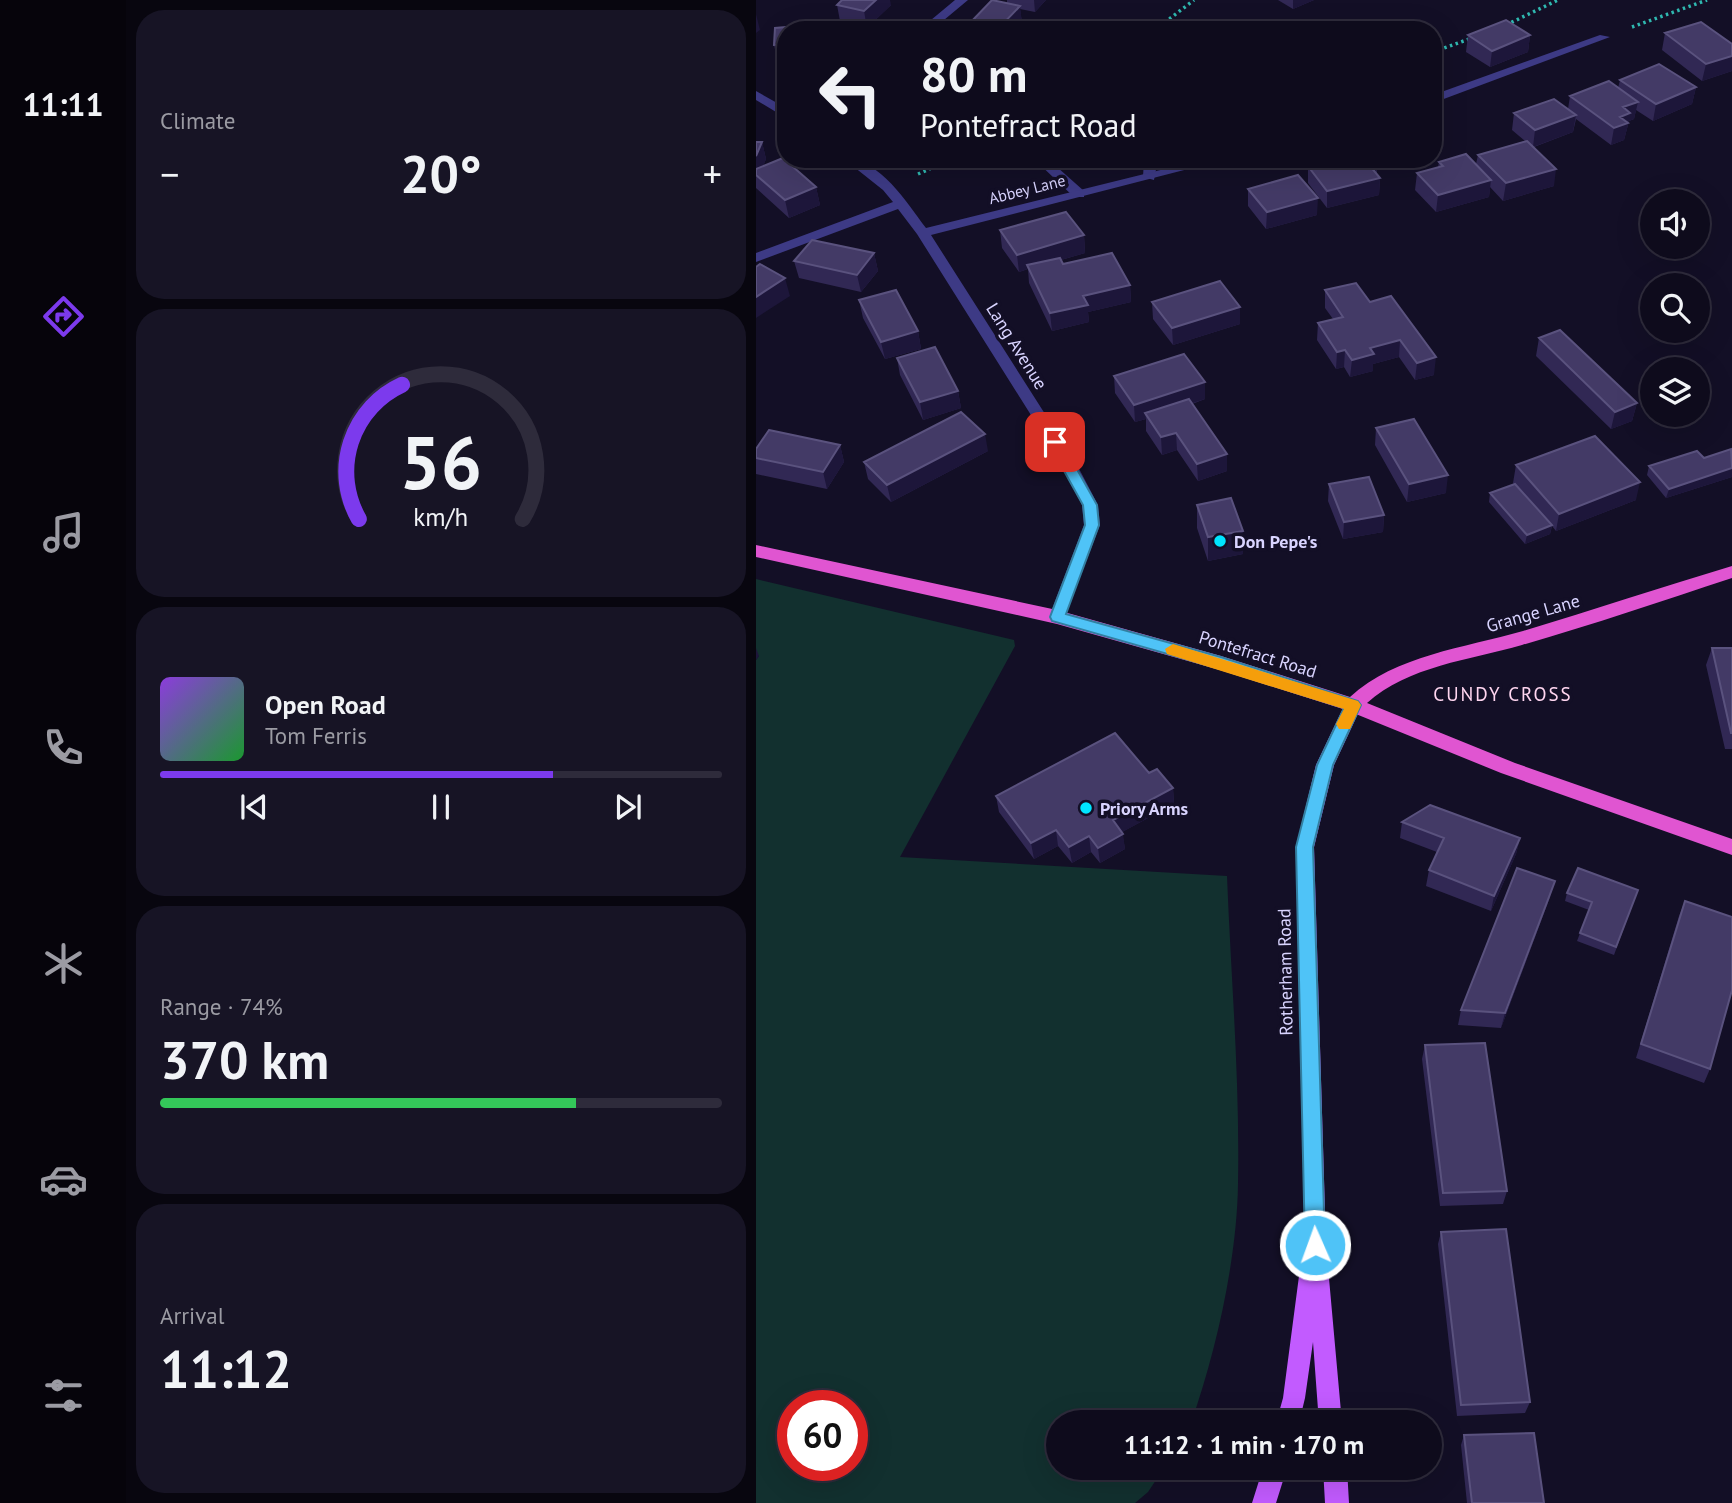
<!DOCTYPE html>
<html lang="en">
<head>
<meta charset="utf-8">
<style>
	body { margin:0; font-family:"PT Sans",sans-serif; background:#171425; color:#f1f3f6; height:100vh; display:flex; flex-direction:column; font-size:26px; white-space:nowrap }
	* { box-sizing:border-box; margin:0 }
	p { font-size:23px; color:#9b9ba3 }
	.icon { flex:none; width:38px; height:38px; fill:none; stroke:currentColor; stroke-width:2; stroke-linecap:round; stroke-linejoin:round }
	.map { position:relative; flex:1; overflow:hidden }
	.panel { display:flex; flex-direction:column; gap:10px; padding:10px; background:#08060f; width:630px }
	.panel>* { flex:none }
	.banner { position:absolute; left:21px; top:21px; width:665px; height:147px; border-radius:28px; box-shadow:0 7px 28px #0002,0 0 0 2px #2e2b3b; background:#0e0b1c; color:#f1f3f6; overflow:hidden }
	.fabs { position:absolute; left:884px; top:189px; display:grid; gap:14px }
	.fabs a { display:grid; place-items:center; width:70px; height:70px; border-radius:50%; background:#0e0b1c; box-shadow:0 7px 28px #0002,0 0 0 2px #2e2b3b; font-size:35px }
	.speed { position:absolute; left:21px; top:1390px; display:flex; gap:14px; font-size:35px; font-weight:700; text-align:center }
	.speed>* { display:grid; place-content:center; width:91px; height:91px; border-radius:50%; background:#0e0b1c; box-shadow:0 7px 28px #0002,0 0 0 2px #2e2b3b; line-height:1 }
	.speed .limit { border:10px solid #d22; background:#fff; color:#111 }
	.pin { position:absolute; display:grid; place-items:center; width:60px; height:60px; color:#fff; margin:-30px; border-radius:14px; box-shadow:0 4px 10px #0006 }
	.me { position:absolute; width:77px; margin:-38px; rotate:358deg; stroke-linejoin:round; filter:drop-shadow(0 0 5px #0008) }
	.turn { display:flex; align-items:center; gap:24px; height:147px; padding:0 28px; font-size:32px }
	.turn .icon { width:91px; height:91px; stroke-width:2.5 }
	.turn b { display:block; font-size:49px; line-height:60px }
	.big { font-size:52px; font-weight:600; line-height:1.1 }
	.panel .card { flex:1; display:flex; flex-direction:column; justify-content:center; gap:10px; min-width:0; padding:0 24px; border-radius:28px; background:#171425 }
	.panel .dial { align-items:center; gap:0 }
	.dial svg { height:182px; overflow:visible; fill:none; stroke:#2e2b3b; stroke-width:7; stroke-linecap:round; text-anchor:middle }
	.dial text { fill:#f1f3f6; stroke:none }
	.song { display:flex; align-items:center; gap:21px }
	.cover { width:84px; height:84px; border-radius:10px; background:linear-gradient(135deg,hsl(270 70% 55%),hsl(130 70% 35%)) }
	.played { height:7px; border-radius:4px; background:linear-gradient(90deg,#7c3aed 70%,#2e2b3b 70%) }
	.keys { display:flex; justify-content:space-around; direction:ltr }
	.heat { display:flex; justify-content:space-between; align-items:center; font-size:38px; direction:ltr }
	.charge { height:10px; border-radius:5px; background:linear-gradient(90deg,#34c759 74%,#2e2b3b 0) }
	.trip { position:absolute; left:290px; top:1410px; width:396px; height:70px; border-radius:35px; background:#0e0b1c; box-shadow:0 7px 28px #0002,0 0 0 2px #2e2b3b; font-weight:600; line-height:70px; text-align:center }
	main { display:flex; flex:1; min-height:0 }
	.menu { display:flex; flex-direction:column; width:126px; justify-content:space-around; align-items:center; background:#06040b; color:#9b9ba3 }
	.menu .icon { width:49px; height:49px }
	.menu .selected { color:#7c3aed }
	.menu b { font-size:32px; color:#f1f3f6 }
	.map>svg:first-child { display:block }
	.green { fill:#12302f; fill-rule:evenodd }
	.lines { fill:none; stroke-linecap:round; stroke-linejoin:round }
	.path { stroke:#2fb8b0; stroke-width:3.5; stroke-dasharray:2.5 3.5; stroke-linecap:butt }
	.service { fill:#3d3a85; fill-rule:evenodd }
	.minor { fill:#3d3a85; fill-rule:evenodd }
	.primary { fill:#c25bff; fill-rule:evenodd }
	.trunk { fill:#e055d1; fill-rule:evenodd }
	.wall { fill:#312854 }
	.shaded-wall { fill:#1d163a }
	.building { fill:#433a66; stroke:#5a527e; stroke-width:2 }
	.route { fill:#4fc3f7; stroke:#337fa1; stroke-width:2 }
	.slow { fill:#f59e0b }
	.poi-dot { fill:#00e5ff; stroke:#130f26; stroke-width:2.5 }
	.labels { text-anchor:middle; dominant-baseline:central; stroke-width:7; stroke-linejoin:round; paint-order:stroke }
	.far-street-label { font-size:16px; fill:#d9d4ff; stroke:#130f26 }
	.street-label { font-size:18px; fill:#d9d4ff; stroke:#130f26 }
	.poi-label { font-size:18px; font-weight:bold; fill:#d9d4ff; stroke:#130f26; text-anchor:start }
	.neighbourhood-label { font-size:19px; letter-spacing:2px; fill:#ffd6f0; stroke:#130f26 }
</style>
</head>
<body>
<main>
<nav class="menu">
<b>11:11</b>
<svg class="icon selected" aria-label="directions" viewBox="0 0 24 24"><path d="M12 3l9 9-9 9-9-9zM9 14v-3h6M13 9l2 2-2 2"/></svg>
<svg class="icon" aria-label="music" viewBox="0 0 24 24"><path d="M9 18V5l10-2v13"/><circle cx="6" cy="18" r="3"/><circle cx="16" cy="16" r="3"/></svg>
<svg class="icon" aria-label="phone" viewBox="0 0 24 24"><path d="M5 4h4l2 5-3 2q2 4 5 5l2-3 5 2v4C11 20 4 13 5 4z"/></svg>
<svg class="icon" aria-label="climate" viewBox="0 0 24 24"><path d="M12 3v18M4 7l16 10M4 17L20 7"/></svg>
<svg class="icon" aria-label="car" viewBox="0 0 24 24"><path d="M5 17H2v-5l4-1 3-4h7l3 4 3 1v5h-3M9 17h6M6 11h13"/><circle cx="7" cy="17" r="2"/><circle cx="17" cy="17" r="2"/></svg>
<svg class="icon" aria-label="filters" viewBox="0 0 24 24"><path d="M4 7h16M4 17h16"/><circle cx="9" cy="7" r="2"/><circle cx="15" cy="17" r="2"/></svg>
</nav>
<section class="panel">
<div class="card"><p>Climate</p>
<div class="heat"><a>−</a><b class="big">20°</b><a>+</a></div>
</div>
<div class="card dial"><svg viewBox="0 0 100 80">
<path d="M14 69A42 42 0 1 1 86 69"/>
<path d="M14 69A42 42 0 0 1 33 10" stroke="#7c3aed"/>
<text x="50" y="56" font-size="32" font-weight="700">56</text>
<text x="50" y="72" font-size="11">km/h</text>
</svg></div>
<div class="card">
<div class="song"><i class="cover"></i><div><b>Open Road</b><p>Tom Ferris</p></div></div>
<div class="played"></div>
<div class="keys"><svg class="icon" aria-label="previous" viewBox="0 0 24 24"><path d="M18 5L8 12l10 7zM5 5v14"/></svg><svg class="icon" aria-label="pause" viewBox="0 0 24 24"><path d="M8 5v14M16 5v14"/></svg><svg class="icon" aria-label="next" viewBox="0 0 24 24"><path d="M6 5l10 7-10 7zM19 5v14"/></svg></div>
</div>
<div class="card"><p>Range · 74%</p><b class="big">370 km</b><div class="charge"></div></div>
<div class="card"><p>Arrival</p><b class="big">11:12</b></div>
</section>
<div class="map">
<svg width="976" height="1503" viewBox="0 0 976 1503">
	<rect width="100%" height="100%" fill="#130f26"/>
	<!-- green -->
	<path class="green" d="M 0,579 L 258,640 L 259,646 L 144,857 L 471,876 C 475,978 484,1081 482,1184 C 481,1259 460,1352 435,1423 L 303,1423 L 303,1468 L 408,1468 L 392,1492 L 379,1503 L 0,1503 L 0,660 L 3,656 L 0,654 ZM 37,1405 L 96,1405 L 96,1465 L 37,1465 Z"/>
	<g class="lines">
		<!-- path -->
		<path class="path" d="M 750,25 L 802,0
			M 876,27 L 951,0
			M 399,30 L 438,0
			M 677,52 L 716,38
			M 162,174 L 196,159"/>
		<!-- service -->
		<path class="service" d="M 278,159 L 292,159 L 328,191 L 328,197 L 318,197 Z
			M 388,159 L 402,159 L 398,180 L 387,177 Z"/>
		<!-- minor -->
		<path class="minor" d="M 199,0 L 212,0 L 176,30 L 163,30 Z
			M 844,35 L 854,37 L 677,103 L 677,95 Z
			M 0,91 L 30,108 L 30,118 L 0,100 Z
			M 88,159 C 125,159 150,202 170,228 L 449,159 L 471,159 L 175,235 L 319,461 L 342,505 L 344,525 L 307,621 L 301,623 L 293,617 L 328,525 L 326,505 L 307,466 L 161,234 L 142,209 L 0,262 L 0,253 L 137,202 L 127,190 Z"/>
		<!-- primary -->
		<path class="primary" d="M 597,698 L 606,705 L 578,765 L 558,847 L 570,1245 L 586,1423 L 563,1423 L 557,1342 L 549,1398 L 543,1423 L 520,1423 L 527,1398 L 543,1276 L 550,1267 L 540,847 L 560,765 L 591,700 Z
			M 507,1468 L 531,1468 L 520,1503 L 496,1503 Z
			M 567,1468 L 591,1468 L 593,1503 L 569,1503 Z"/>
		<!-- trunk -->
		<path class="trunk" d="M 0,545 L 301,610 L 465,656 L 594,697 C 640,655 708,648 767,631 C 837,610 906,587 976,566 L 976,578 C 906,601 836,625 766,645 C 714,660 652,666 611,703 L 759,763 L 976,839 L 976,855 L 745,773 L 590,710 L 464,670 L 301,624 L 0,557 Z"/>
	</g>
	<!-- wall -->
	<path class="wall" d="M 251,0 L 290,0 L 279,12 L 264,9 L 266,23 L 259,30 L 215,30 L 214,23 L 251,3 Z
		M 522,0 L 558,0 L 537,9 Z
		M 81,5 L 135,5 L 111,28 L 84,21 Z
		M 67,24 L 69,30 L 30,30 L 30,61 L 22,62 L 18,45 L 19,28 Z
		M 909,33 L 976,44 L 976,71 L 946,81 L 906,50 Z
		M 712,35 L 774,35 L 772,52 L 734,67 L 710,52 Z
		M 864,80 L 940,87 L 936,104 L 897,121 L 880,110 L 878,119 L 873,121 L 868,140 L 855,145 L 820,119 L 817,132 L 778,147 L 798,186 L 747,201 L 734,187 L 733,197 L 680,212 L 659,190 L 661,173 L 682,167 L 683,162 L 720,164 L 722,155 L 769,141 L 756,130 L 758,113 L 812,109 L 814,96 L 862,88 Z
		M 0,142 L 6,142 L 10,159 L 7,166 L 60,187 L 64,205 L 33,218 L 0,188 Z
		M 621,164 L 621,174 L 624,178 L 623,195 L 571,208 L 552,183 L 552,166 Z
		M 492,189 L 561,215 L 510,229 L 492,206 Z
		M 244,230 L 328,235 L 329,253 L 305,260 L 307,264 L 374,285 L 375,302 L 332,312 L 333,322 L 296,331 L 273,283 L 272,269 L 263,272 L 246,248 Z
		M 118,253 L 122,271 L 105,292 L 43,278 L 38,261 Z
		M 569,290 L 614,302 L 678,375 L 659,380 L 643,357 L 617,364 L 617,371 L 594,377 L 588,367 L 580,369 L 561,340 L 562,323 L 577,319 L 569,308 Z
		M 103,300 L 162,331 L 165,349 L 129,359 L 107,318 Z
		M 396,302 L 484,307 L 484,324 L 417,345 L 397,319 Z
		M 783,338 L 881,403 L 876,421 L 855,429 L 780,356 Z
		M 141,358 L 202,391 L 205,408 L 167,420 L 144,375 Z
		M 358,376 L 449,399 L 436,404 L 471,454 L 471,471 L 442,481 L 421,450 L 406,455 L 390,431 L 390,419 L 379,422 L 359,393 Z
		M 620,428 L 690,493 L 651,502 L 619,445 Z
		M 84,445 L 88,462 L 71,489 L 0,474 L 0,449 Z
		M 976,450 L 976,477 L 910,498 L 891,475 L 893,466 L 948,458 Z
		M 232,451 L 135,502 L 112,479 L 108,462 Z
		M 760,465 L 880,500 L 800,531 L 796,526 L 794,534 L 769,544 L 733,502 L 734,493 L 758,484 L 757,483 Z
		M 573,484 L 628,515 L 627,532 L 587,539 L 572,501 Z
		M 441,505 L 487,554 L 452,561 L 441,528 Z
		M 956,648 L 976,648 L 976,749 L 969,749 L 950,665 Z
		M 393,773 L 417,788 L 418,804 L 366,832 L 369,849 L 344,863 L 335,852 L 316,863 L 302,846 L 278,859 L 243,812 L 240,796 Z
		M 646,822 L 764,838 L 760,854 L 735,911 L 670,886 L 673,870 L 681,852 L 644,838 Z
		M 882,890 L 858,955 L 821,941 L 833,910 L 809,901 L 811,893 Z
		M 794,897 L 745,1028 L 702,1025 L 705,1010 Z
		M 929,901 L 954,1069 L 948,1083 L 880,1058 L 923,916 Z
		M 669,1045 L 751,1191 L 747,1204 L 684,1206 L 666,1059 Z
		M 685,1232 L 774,1402 L 769,1413 L 701,1416 L 682,1244 Z
		M 708,1435 L 788,1503 L 711,1503 L 705,1445 Z"/>
	<!-- shaded-wall -->
	<path class="shaded-wall" d="M 120,0 L 134,0 L 135,5 L 111,28 L 108,11 Z
		M 278,0 L 290,0 L 279,12 Z
		M 537,0 L 558,0 L 537,9 Z
		M 264,6 L 266,23 L 259,30 L 242,30 Z
		M 0,14 L 4,30 L 0,33 Z
		M 774,35 L 772,52 L 734,67 L 736,51 Z
		M 976,56 L 976,71 L 946,81 L 950,64 Z
		M 940,87 L 936,104 L 897,121 L 900,104 Z
		M 882,102 L 878,119 L 873,121 L 868,140 L 855,145 L 858,128 L 867,107 Z
		M 820,115 L 817,132 L 777,147 L 779,130 Z
		M 6,142 L 10,159 L 3,177 L 0,173 L 0,156 Z
		M 621,164 L 620,179 L 624,178 L 623,195 L 571,208 L 571,191 L 614,166 Z
		M 800,169 L 798,186 L 747,201 L 750,183 Z
		M 735,180 L 733,197 L 680,212 L 682,195 Z
		M 60,187 L 64,205 L 33,218 L 29,200 Z
		M 562,198 L 561,215 L 510,229 L 511,212 Z
		M 328,235 L 329,253 L 273,269 L 271,265 L 272,269 L 263,272 L 261,255 Z
		M 118,253 L 122,271 L 105,292 L 101,275 Z
		M 29,278 L 34,296 L 0,318 L 0,297 Z
		M 374,285 L 375,302 L 332,312 L 333,322 L 296,331 L 294,313 L 327,296 Z
		M 484,307 L 484,324 L 417,345 L 416,328 Z
		M 162,331 L 165,349 L 129,359 L 125,342 Z
		M 644,340 L 643,357 L 617,364 L 617,371 L 594,377 L 596,360 L 614,348 Z
		M 589,350 L 588,367 L 580,369 L 581,352 Z
		M 680,357 L 678,375 L 659,380 L 661,363 Z
		M 449,382 L 449,399 L 392,418 L 389,413 L 390,419 L 379,422 L 378,405 Z
		M 202,391 L 205,408 L 167,420 L 164,402 Z
		M 881,403 L 876,421 L 855,429 L 859,412 Z
		M 420,433 L 421,450 L 406,455 L 405,437 Z
		M 229,434 L 232,451 L 135,502 L 131,485 Z
		M 84,445 L 88,462 L 71,489 L 67,472 Z
		M 471,454 L 471,471 L 442,481 L 441,464 Z
		M 976,468 L 976,477 L 910,498 L 913,489 Z
		M 692,475 L 690,493 L 651,502 L 653,484 Z
		M 884,482 L 880,500 L 800,531 L 803,514 Z
		M 628,515 L 627,532 L 587,539 L 588,522 Z
		M 796,525 L 794,534 L 769,544 L 771,535 Z
		M 487,531 L 487,554 L 452,561 L 452,537 Z
		M 0,648 L 3,656 L 0,660 Z
		M 417,788 L 418,804 L 359,836 L 357,820 Z
		M 300,830 L 302,846 L 278,859 L 275,843 Z
		M 367,834 L 369,849 L 344,863 L 342,848 Z
		M 333,836 L 335,852 L 316,863 L 313,847 Z
		M 764,838 L 760,854 L 735,911 L 738,896 Z
		M 799,881 L 794,897 L 745,1028 L 749,1013 Z"/>
	<!-- building -->
	<path class="building" d="M 86,0 L 120,0 L 108,11 L 81,5 Z
		M 236,0 L 264,6 L 242,29 L 214,23 Z
		M 750,20 L 774,35 L 736,51 L 712,35 Z
		M 945,22 L 976,44 L 976,56 L 950,64 L 909,33 Z
		M 67,24 L 68,30 L 30,30 L 30,44 L 18,45 L 19,28 Z
		M 903,64 L 940,87 L 900,104 L 864,80 Z
		M 853,81 L 882,102 L 867,107 L 874,113 L 864,117 L 872,123 L 858,128 L 814,96 Z
		M 798,99 L 820,115 L 779,130 L 758,113 Z
		M 771,141 L 800,169 L 750,183 L 722,155 Z
		M 0,142 L 6,142 L 0,156 Z
		M 710,154 L 735,180 L 682,195 L 661,173 L 687,166 L 683,162 Z
		M 27,158 L 60,187 L 29,200 L 0,175 L 0,169 Z
		M 582,159 L 617,159 L 621,164 L 614,166 L 624,178 L 571,191 L 552,166 Z
		M 542,175 L 562,198 L 511,212 L 492,189 Z
		M 310,212 L 328,235 L 261,255 L 244,230 Z
		M 56,240 L 118,253 L 101,275 L 38,261 Z
		M 356,253 L 374,285 L 327,296 L 332,305 L 294,313 L 271,265 L 304,258 L 307,264 Z
		M 4,264 L 29,278 L 0,297 L 0,267 Z
		M 464,281 L 484,307 L 416,328 L 396,302 Z
		M 600,283 L 614,302 L 635,296 L 680,357 L 661,363 L 644,340 L 614,348 L 618,354 L 596,360 L 589,350 L 581,352 L 562,323 L 587,317 L 569,290 Z
		M 140,290 L 162,331 L 125,342 L 103,300 Z
		M 804,330 L 881,403 L 859,412 L 783,338 Z
		M 179,347 L 202,391 L 164,402 L 141,358 Z
		M 428,354 L 449,382 L 378,405 L 358,376 Z
		M 433,399 L 471,454 L 441,464 L 420,433 L 405,437 L 389,413 Z
		M 205,412 L 229,434 L 131,485 L 108,462 Z
		M 658,419 L 692,475 L 653,484 L 620,428 Z
		M 13,430 L 84,445 L 67,472 L 0,458 L 0,449 Z
		M 839,436 L 884,482 L 803,514 L 760,465 Z
		M 975,449 L 976,468 L 913,489 L 893,466 L 941,451 L 948,458 Z
		M 613,477 L 628,515 L 588,522 L 573,484 Z
		M 759,484 L 796,525 L 771,535 L 734,493 Z
		M 475,498 L 487,531 L 452,537 L 441,505 Z
		M 956,648 L 976,648 L 976,733 L 975,733 Z
		M 359,733 L 393,773 L 401,769 L 417,788 L 357,820 L 367,834 L 342,848 L 333,836 L 313,847 L 300,830 L 275,843 L 240,796 Z
		M 674,805 L 764,838 L 738,896 L 673,870 L 688,838 L 646,822 Z
		M 761,868 L 799,881 L 749,1013 L 705,1010 Z
		M 822,868 L 882,890 L 860,947 L 824,933 L 836,902 L 811,893 Z
		M 929,901 L 976,917 L 976,990 L 954,1069 L 885,1044 Z
		M 729,1043 L 751,1191 L 687,1193 L 669,1045 Z
		M 750,1229 L 774,1402 L 705,1405 L 685,1232 Z
		M 778,1433 L 788,1503 L 716,1503 L 708,1435 Z"/>
	<!-- route -->
	<path class="route" d="M 299,437 L 304,439 L 341,505 L 343,525 L 310,614 L 465,657 L 602,701 L 605,705 L 577,765 L 557,847 L 569,1245 L 566,1252 L 559,1255 L 552,1252 L 549,1245 L 540,847 L 561,765 L 588,708 L 464,669 L 296,621 L 294,617 L 329,525 L 327,505 L 292,442 Z"/>
	<!-- slow -->
	<path class="slow" d="M 417,644 L 602,701 L 605,705 L 594,729 L 583,729 L 580,724 L 588,709 L 411,654 L 409,649 Z"/>
	<!-- markers -->
	<g class="poi-dot">
		<circle cx="464" cy="541" r="7"/>
		<circle cx="330" cy="808" r="7"/>
	</g>
	<g class="labels">
		<!-- far-street labels -->
		<g class="far-street-label">
			<text transform="translate(271 189) rotate(-14)">Abbey Lane</text>
		</g>
		<!-- street labels -->
		<g class="street-label">
			<text transform="translate(261 346) rotate(58)">Lang Avenue</text>
			<text transform="translate(777 613) rotate(-16)">Grange Lane</text>
			<text transform="translate(502 654) rotate(17)">Pontefract Road</text>
			<text transform="translate(529 972) rotate(-91)">Rotherham Road</text>
		</g>
		<!-- poi labels -->
		<g class="poi-label">
			<text x="478" y="541">Don Pepe's</text>
			<text x="344" y="808">Priory Arms</text>
		</g>
		<!-- neighbourhood labels -->
		<g class="neighbourhood-label">
			<text x="747" y="694">CUNDY CROSS</text>
		</g>
	</g>
</svg>
<div class="fabs">
<a><svg class="icon" aria-label="sound" viewBox="0 0 24 24"><path d="M4 9h4l5-4v14l-5-4H4zM17 9q2 3 0 6"/></svg></a>
<a><svg class="icon" aria-label="search" viewBox="0 0 24 24"><circle cx="10" cy="10" r="6"/><path d="M15 15l6 6"/></svg></a>
<a><svg class="icon" aria-label="layers" viewBox="0 0 24 24"><path d="M12 4l9 5-9 5-9-5zM3 14l9 5 9-5"/></svg></a>
</div>
<div class="speed"><div class="limit">60</div></div>
<div class="pin" style="left:299px;top:442px;background:#d93025"><svg class="icon" aria-label="arrive" viewBox="0 0 24 24"><path d="M6 21V4h12l-3 4 3 4H6"/></svg></div>
<svg class="me" style="left:559px;top:1245px" viewBox="-20 -20 40 40"><circle r="17" fill="#4fc3f7" stroke="#fff" stroke-width="3"/><path d="M0-11L8 9 0 5-8 9z" fill="#fff"/></svg>
<div class="trip">11:12 · 1 min · 170 m</div>
<div class="banner">
<div class="turn"><svg class="icon" aria-label="left" viewBox="0 0 24 24"><path d="M17 20v-9H6M10 6l-5 5 5 5"/></svg><div><b>80 m</b>Pontefract Road</div></div>
</div>
</div>
</main>
</body>
</html>
